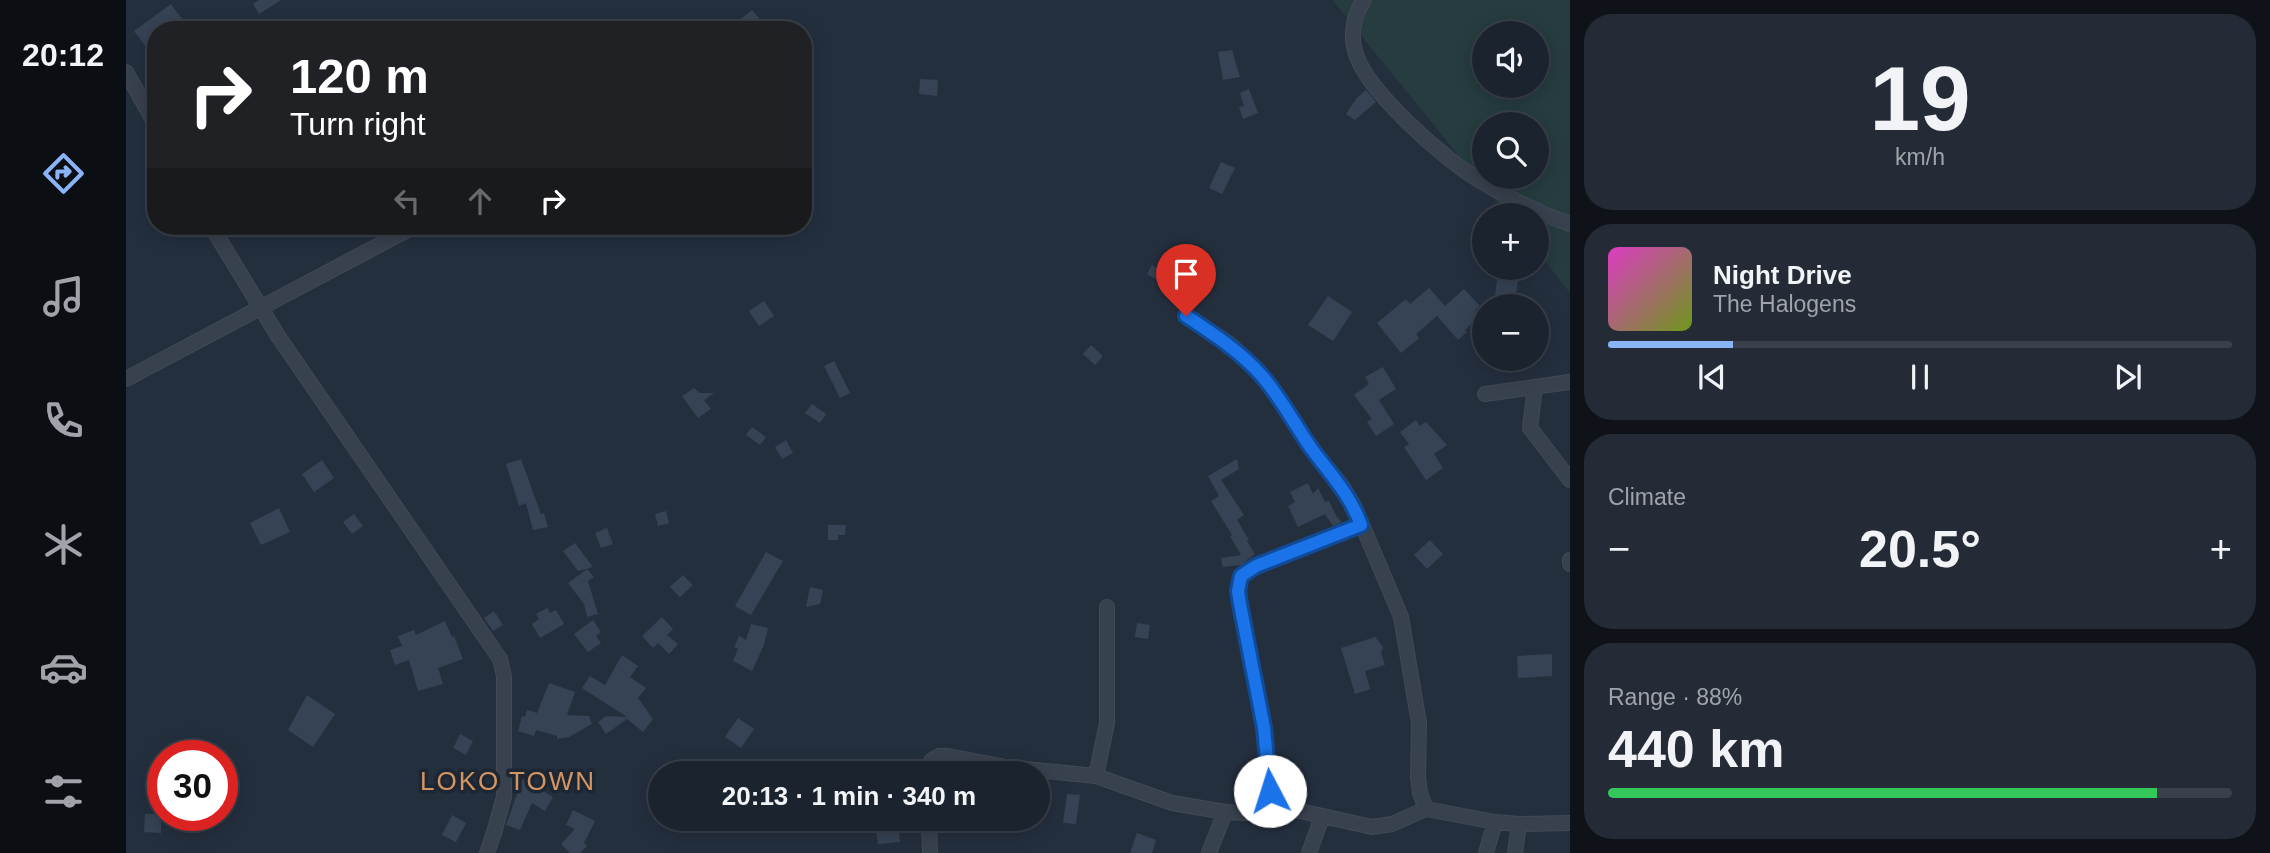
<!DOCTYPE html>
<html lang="en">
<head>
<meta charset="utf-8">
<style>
	body { margin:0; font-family:Helvetica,sans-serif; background:#242b36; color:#f1f3f6; height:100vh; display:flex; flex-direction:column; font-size:26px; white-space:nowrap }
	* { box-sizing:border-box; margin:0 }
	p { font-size:23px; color:#a0a4aa }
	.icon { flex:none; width:38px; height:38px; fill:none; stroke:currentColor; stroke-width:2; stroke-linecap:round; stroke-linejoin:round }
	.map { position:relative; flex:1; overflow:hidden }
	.sheet { display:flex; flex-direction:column; gap:14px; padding:14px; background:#0f1319; width:700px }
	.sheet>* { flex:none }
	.hud { position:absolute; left:21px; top:21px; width:665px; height:214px; border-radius:28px; box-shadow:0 4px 18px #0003,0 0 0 2px #39404a; background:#202124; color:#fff; overflow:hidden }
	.tools { position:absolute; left:1346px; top:21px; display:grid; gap:14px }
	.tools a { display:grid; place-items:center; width:77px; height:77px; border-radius:50%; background:#1b232e; box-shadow:0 4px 18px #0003,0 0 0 2px #39404a; font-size:35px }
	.speed { position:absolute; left:21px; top:740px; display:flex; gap:14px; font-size:35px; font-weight:700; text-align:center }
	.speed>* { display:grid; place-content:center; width:91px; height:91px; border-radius:50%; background:#1b232e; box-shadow:0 4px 18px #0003,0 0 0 2px #39404a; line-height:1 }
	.speed .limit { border:10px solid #d22; background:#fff; color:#111 }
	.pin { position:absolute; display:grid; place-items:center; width:60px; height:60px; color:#fff; margin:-72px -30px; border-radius:50% 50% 50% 0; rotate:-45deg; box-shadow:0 0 7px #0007 }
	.pin .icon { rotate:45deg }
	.me { position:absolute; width:77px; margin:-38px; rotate:355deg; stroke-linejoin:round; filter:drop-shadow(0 0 5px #0008) }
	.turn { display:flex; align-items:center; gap:24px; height:147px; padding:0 28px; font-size:32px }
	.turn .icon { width:91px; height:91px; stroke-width:2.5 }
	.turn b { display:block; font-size:49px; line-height:60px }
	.lanes { display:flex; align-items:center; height:66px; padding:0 28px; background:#0003; justify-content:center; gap:35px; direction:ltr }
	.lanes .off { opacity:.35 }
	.big { font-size:52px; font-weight:800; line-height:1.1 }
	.sheet .tile { flex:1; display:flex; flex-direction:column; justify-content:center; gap:10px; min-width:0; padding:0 24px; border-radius:28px; background:#242b36 }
	.sheet .dial { align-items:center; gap:0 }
	.dial b { font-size:91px; line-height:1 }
	.song { display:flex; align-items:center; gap:21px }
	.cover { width:84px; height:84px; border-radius:10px; background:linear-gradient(135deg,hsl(310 70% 55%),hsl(80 70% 35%)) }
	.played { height:7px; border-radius:4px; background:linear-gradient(90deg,#8ab4f8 20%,#39404a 20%) }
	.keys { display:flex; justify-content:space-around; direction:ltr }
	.heat { display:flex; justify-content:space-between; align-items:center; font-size:38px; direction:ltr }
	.charge { height:10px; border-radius:5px; background:linear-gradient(90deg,#34c759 88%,#39404a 0) }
	.trip { position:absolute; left:522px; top:761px; width:402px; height:70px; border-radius:35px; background:#1b232e; box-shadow:0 4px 18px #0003,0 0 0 2px #39404a; font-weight:800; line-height:70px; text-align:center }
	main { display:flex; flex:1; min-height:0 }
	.menu { display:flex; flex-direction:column; width:126px; justify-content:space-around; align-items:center; background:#0b0e12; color:#a0a4aa }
	.menu .icon { width:49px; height:49px }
	.menu .on { color:#8ab4f8 }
	.menu b { font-size:32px; color:#f1f3f6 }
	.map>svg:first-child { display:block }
	.green { fill:#263c3f; fill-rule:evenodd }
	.building { fill:#364354 }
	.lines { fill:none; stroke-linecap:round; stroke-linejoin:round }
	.minor-casing { stroke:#414a57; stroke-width:16 }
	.minor { stroke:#38414e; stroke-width:14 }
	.route-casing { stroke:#114b97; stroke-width:18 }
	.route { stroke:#1a73e8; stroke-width:12 }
	.labels { text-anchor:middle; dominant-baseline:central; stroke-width:7; stroke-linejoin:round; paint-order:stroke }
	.neighbourhood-label { font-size:26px; letter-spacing:2px; fill:#d59563; stroke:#1d2633 }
</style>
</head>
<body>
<main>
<nav class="menu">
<b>20:12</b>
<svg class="icon on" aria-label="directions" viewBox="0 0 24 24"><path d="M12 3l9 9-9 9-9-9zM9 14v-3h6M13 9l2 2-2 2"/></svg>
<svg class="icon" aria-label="music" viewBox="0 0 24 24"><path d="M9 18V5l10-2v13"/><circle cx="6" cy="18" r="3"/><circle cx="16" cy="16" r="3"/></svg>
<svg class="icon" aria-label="phone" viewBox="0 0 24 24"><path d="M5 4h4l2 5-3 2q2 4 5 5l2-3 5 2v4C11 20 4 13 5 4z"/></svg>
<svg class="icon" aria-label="climate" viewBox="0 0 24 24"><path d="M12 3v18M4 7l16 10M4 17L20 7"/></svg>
<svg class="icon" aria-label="car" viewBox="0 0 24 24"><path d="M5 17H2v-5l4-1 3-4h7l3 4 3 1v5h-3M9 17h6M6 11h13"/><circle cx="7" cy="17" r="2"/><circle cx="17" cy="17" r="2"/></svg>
<svg class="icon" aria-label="filters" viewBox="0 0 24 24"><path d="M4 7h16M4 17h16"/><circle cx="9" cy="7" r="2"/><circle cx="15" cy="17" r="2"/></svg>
</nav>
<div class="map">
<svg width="1444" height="853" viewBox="0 0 1444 853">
	<rect width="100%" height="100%" fill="#242f3e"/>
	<!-- green -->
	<path class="green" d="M 1208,0 L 1444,0 L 1444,293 L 1411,251 L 1410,215 L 1381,215 L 1207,1 ZM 1358,33 L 1410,33 L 1410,86 L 1358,86 ZM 1358,124 L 1410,124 L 1410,177 L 1358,177 Z"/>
	<!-- building -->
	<path class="building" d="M 133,0 L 155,0 L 133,14 L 127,4 Z
		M 45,4 L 64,30 L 30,30 L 30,60 L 8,31 Z
		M 626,10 L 633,18 L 619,30 L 601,30 Z
		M 1106,50 L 1114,77 L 1097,80 L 1092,52 Z
		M 794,79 L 812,80 L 811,96 L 793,94 Z
		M 1123,89 L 1132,113 L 1117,119 L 1113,107 L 1118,106 L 1114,93 Z
		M 1240,90 L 1250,102 L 1229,120 L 1220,114 L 1230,99 Z
		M 1095,162 L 1109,168 L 1096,194 L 1083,188 Z
		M 1026,265 L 1041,274 L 1036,283 L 1021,274 Z
		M 1371,278 L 1392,281 L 1389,301 L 1369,298 Z
		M 1303,288 L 1319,306 L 1338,289 L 1354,306 L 1349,310 L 1354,316 L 1339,330 L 1341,332 L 1332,340 L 1311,316 L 1290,334 L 1293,338 L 1275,353 L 1251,323 L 1280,299 L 1284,304 Z
		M 1202,296 L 1226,312 L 1207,341 L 1182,325 Z
		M 638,301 L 648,316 L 633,326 L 623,311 Z
		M 965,345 L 977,356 L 969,365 L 957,354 Z
		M 708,361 L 724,393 L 714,398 L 698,366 Z
		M 1257,367 L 1270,389 L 1253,400 L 1268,424 L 1250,436 L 1241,422 L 1246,419 L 1228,395 L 1243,384 L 1239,377 Z
		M 568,388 L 574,393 L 588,393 L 578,400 L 585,409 L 572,418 L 556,396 Z
		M 686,404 L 700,414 L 694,423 L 679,413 Z
		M 1290,420 L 1294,426 L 1300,422 L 1321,445 L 1308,454 L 1317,468 L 1300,480 L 1278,447 L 1283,444 L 1274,432 Z
		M 626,427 L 640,437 L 634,445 L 620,435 Z
		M 660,440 L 667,453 L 656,459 L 649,447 Z
		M 395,459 L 415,514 L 418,513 L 422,527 L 407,530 L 400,503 L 393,506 L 380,464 Z
		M 1111,459 L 1113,469 L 1095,480 L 1118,515 L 1111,520 L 1123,540 L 1121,541 L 1129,554 L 1115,565 L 1097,567 L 1095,558 L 1115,555 L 1104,536 L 1106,535 L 1085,501 L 1093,496 L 1082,476 Z
		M 196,460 L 208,478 L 188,492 L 176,474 Z
		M 1182,483 L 1187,494 L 1192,488 L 1199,502 L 1203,501 L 1211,517 L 1216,522 L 1207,526 L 1199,514 L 1172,527 L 1162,506 L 1169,502 L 1164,492 Z
		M 153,508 L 164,532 L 135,545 L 124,523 Z
		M 540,511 L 543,523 L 532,526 L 529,514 Z
		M 228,514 L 237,526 L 226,534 L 217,522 Z
		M 702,525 L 720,525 L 719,535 L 712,535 L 712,540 L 702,540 Z
		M 481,528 L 487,544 L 475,548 L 469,533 Z
		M 1304,540 L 1317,554 L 1301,569 L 1288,555 Z
		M 449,543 L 467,567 L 452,571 L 437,551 Z
		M 640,552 L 657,561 L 625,615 L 609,606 Z
		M 461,569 L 468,577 L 462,581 L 472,614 L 461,617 L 458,604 L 442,583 Z
		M 557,575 L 567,585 L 554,597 L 544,587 Z
		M 684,587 L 697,590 L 694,604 L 680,607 Z
		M 421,608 L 424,613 L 430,610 L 438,624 L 414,638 L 406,624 L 413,619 L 410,614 Z
		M 368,611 L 377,625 L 367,631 L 358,618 Z
		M 536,617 L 547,629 L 541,635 L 552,644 L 543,654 L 532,643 L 527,648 L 516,636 Z
		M 467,620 L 475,632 L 470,636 L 475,643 L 462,652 L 448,634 Z
		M 319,621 L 326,637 L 328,636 L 337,659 L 312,668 L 317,684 L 292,691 L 283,660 L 269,665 L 264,650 L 276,646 L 272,636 L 288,630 L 290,635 Z
		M 1011,623 L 1024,625 L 1022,639 L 1009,637 Z
		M 625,624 L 642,628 L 638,645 L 626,671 L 607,661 L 612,649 L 608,647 L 613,636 L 620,640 Z
		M 1249,637 L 1257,647 L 1255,653 L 1259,665 L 1239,671 L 1244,689 L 1229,694 L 1215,648 Z
		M 1426,654 L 1426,676 L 1392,678 L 1391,656 Z
		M 496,655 L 512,666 L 504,677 L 520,688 L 512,698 L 527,719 L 517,732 L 501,719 L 480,734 L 472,722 L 480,716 L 501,717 L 456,688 L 464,676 L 479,685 Z
		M 423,683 L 449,692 L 441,715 L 463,716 L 466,724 L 443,737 L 431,739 L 431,736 L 410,730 L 408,736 L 392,731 L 396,716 L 399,717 L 401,710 L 411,713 Z
		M 181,695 L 209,714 L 187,747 L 162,730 Z
		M 612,718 L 628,729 L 615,748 L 599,737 Z
		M 334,734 L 347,741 L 340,755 L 327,748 Z
		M 397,779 L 427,797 L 419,811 L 406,803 L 394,830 L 380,825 L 391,794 L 389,792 Z
		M 941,794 L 954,795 L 950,824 L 937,823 Z
		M 447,810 L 469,821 L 458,843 L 461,846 L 454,853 L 444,853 L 435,844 L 449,829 L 440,825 Z
		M 19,814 L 35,814 L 35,833 L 18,832 Z
		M 326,815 L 340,823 L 330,842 L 316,835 Z
		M 772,821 L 774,842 L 752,844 L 749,824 Z
		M 1011,833 L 1030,840 L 1026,853 L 1004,853 Z"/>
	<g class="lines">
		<!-- minor casing -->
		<g class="minor-casing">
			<path id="minor" d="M 1238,0 C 1228,14 1224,34 1229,51 C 1238,89 1319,160 1353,180 C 1382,198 1412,213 1444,224
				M 0,72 L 30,125
				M 85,226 L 152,336 L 374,659 L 378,676 L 378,797 L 368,833 L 361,853
				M 1060,315 L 1105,345 L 1138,378 L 1187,450 L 1217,487 L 1229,508 L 1275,617 L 1293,723 L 1292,777 L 1294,793 L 1300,809 L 1369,822 L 1393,824 L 1444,823
				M 0,379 L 289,226
				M 1409,387 L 1404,428 L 1444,480
				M 1359,394 L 1444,382
				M 1444,560 L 1444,564
				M 802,774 L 805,761 L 813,756 L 822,756 L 880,767 L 970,776 L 1046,803 L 1099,812 L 1118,813 L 1145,810 L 1174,811 L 1246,827 L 1266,824 L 1300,809
				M 970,776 L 981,723 L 981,607
				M 1145,810 L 1138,728 L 1114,604 L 1113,591 L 1115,576 L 1130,566 L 1235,525
				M 803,819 L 804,853
				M 1083,853 L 1099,812
				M 1183,853 L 1196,817
				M 1360,853 L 1369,822
				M 1389,853 L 1393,824"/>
		</g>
		<!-- minor -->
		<use href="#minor" class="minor"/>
	</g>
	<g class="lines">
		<!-- route casing -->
		<g class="route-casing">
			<path id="route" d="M 1060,316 C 1087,334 1114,351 1136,376 C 1155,398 1169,425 1185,448 C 1204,474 1224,494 1235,525 L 1130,566 L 1115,576 L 1112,591 L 1114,604 L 1138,728 L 1144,791"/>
		</g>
		<!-- route -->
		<use href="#route" class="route"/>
	</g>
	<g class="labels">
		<!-- neighbourhood labels -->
		<g class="neighbourhood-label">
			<text x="382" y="781">LOKO TOWN</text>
		</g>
	</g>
</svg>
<div class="tools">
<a><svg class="icon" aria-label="sound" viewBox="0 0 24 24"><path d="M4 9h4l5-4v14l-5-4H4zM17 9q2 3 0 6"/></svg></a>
<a><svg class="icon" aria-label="search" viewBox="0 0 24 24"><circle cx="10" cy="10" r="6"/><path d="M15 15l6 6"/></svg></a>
<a>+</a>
<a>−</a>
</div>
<div class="speed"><div class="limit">30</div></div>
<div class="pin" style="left:1060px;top:316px;background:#d93025"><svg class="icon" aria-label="arrive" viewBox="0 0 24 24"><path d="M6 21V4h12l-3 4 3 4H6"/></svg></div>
<svg class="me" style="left:1144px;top:791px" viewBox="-20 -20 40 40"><circle r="19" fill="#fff"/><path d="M0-13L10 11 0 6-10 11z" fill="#1a73e8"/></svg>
<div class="trip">20:13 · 1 min · 340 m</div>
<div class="hud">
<div class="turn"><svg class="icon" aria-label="right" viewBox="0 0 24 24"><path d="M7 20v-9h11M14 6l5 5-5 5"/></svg><div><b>120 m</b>Turn right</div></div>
<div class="lanes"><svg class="icon off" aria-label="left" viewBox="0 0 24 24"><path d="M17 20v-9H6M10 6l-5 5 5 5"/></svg><svg class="icon off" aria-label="ahead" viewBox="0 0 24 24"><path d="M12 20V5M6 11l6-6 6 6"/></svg><svg class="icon" aria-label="right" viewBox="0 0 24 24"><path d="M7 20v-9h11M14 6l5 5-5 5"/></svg></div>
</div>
</div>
<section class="sheet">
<div class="tile dial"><b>19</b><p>km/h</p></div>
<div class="tile">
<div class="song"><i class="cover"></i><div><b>Night Drive</b><p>The Halogens</p></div></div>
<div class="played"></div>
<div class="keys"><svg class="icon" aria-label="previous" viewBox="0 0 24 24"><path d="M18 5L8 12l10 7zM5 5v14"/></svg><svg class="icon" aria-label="pause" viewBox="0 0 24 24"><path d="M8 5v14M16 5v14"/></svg><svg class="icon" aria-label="next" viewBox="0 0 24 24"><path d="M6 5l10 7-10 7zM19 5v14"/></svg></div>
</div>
<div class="tile"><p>Climate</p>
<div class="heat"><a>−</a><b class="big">20.5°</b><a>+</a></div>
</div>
<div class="tile"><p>Range · 88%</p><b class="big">440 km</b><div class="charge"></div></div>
</section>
</main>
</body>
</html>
